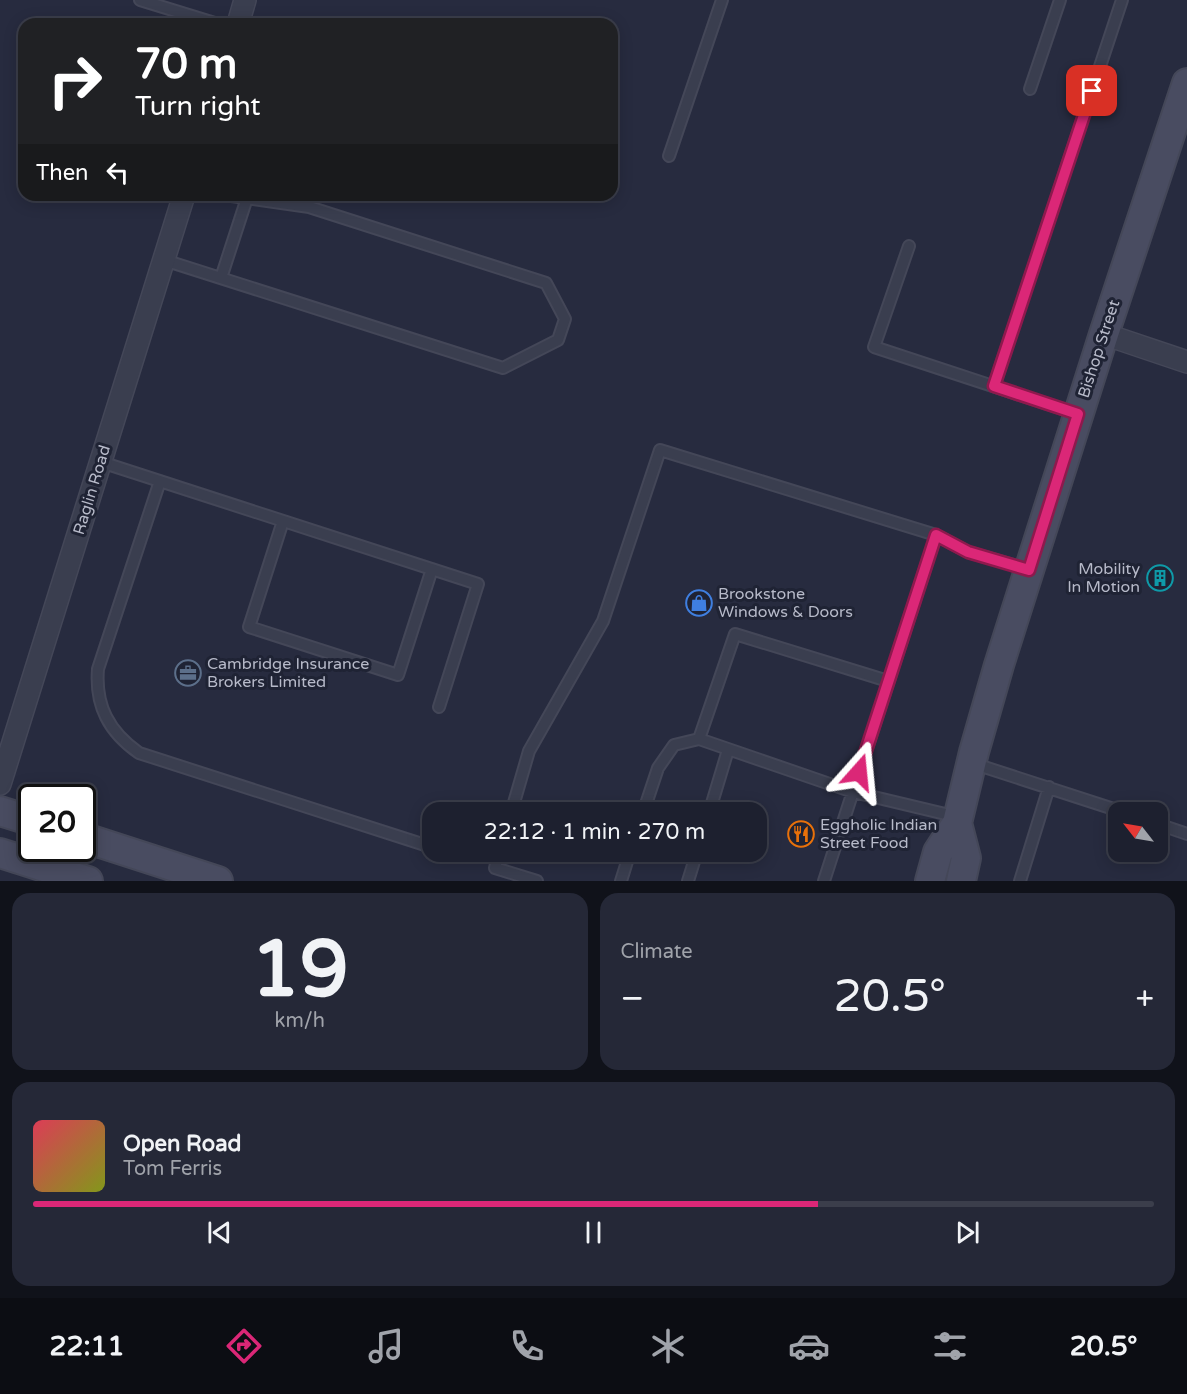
<!DOCTYPE html>
<html lang="en">
<head>
<meta charset="utf-8">
<style>
	body { margin:0; font-family:"Varela Round",sans-serif; background:#252837; color:#f1f3f6; height:100vh; display:flex; flex-direction:column; font-size:22px; white-space:nowrap }
	* { box-sizing:border-box; margin:0 }
	p { font-size:20px; color:#a0a3aa }
	.icon { flex:none; width:33px; height:33px; fill:none; stroke:currentColor; stroke-width:2; stroke-linecap:round; stroke-linejoin:round }
	.map { position:relative; height:881px; overflow:hidden }
	.side { display:flex; flex-direction:column; gap:12px; padding:12px; background:#10121a; flex:1 }
	.side>* { flex:none }
	.hud { position:absolute; left:18px; top:18px; width:600px; height:183px; border-radius:18px; box-shadow:0 3px 15px #0003,0 0 0 2px #3b3e4b; background:#202124; color:#fff; overflow:hidden }
	.needle { width:39px; rotate:301deg }
	.tools { position:absolute; left:1108px; top:802px; display:grid; gap:12px }
	.tools a { display:grid; place-items:center; width:60px; height:60px; border-radius:12px; background:#1d202f; box-shadow:0 3px 15px #0003,0 0 0 2px #3b3e4b; font-size:30px }
	.speed { position:absolute; left:18px; top:784px; display:flex; gap:12px; font-size:30px; font-weight:700; text-align:center }
	.speed>* { display:grid; place-content:center; width:78px; height:78px; border-radius:50%; background:#1d202f; box-shadow:0 3px 15px #0003,0 0 0 2px #3b3e4b; line-height:1 }
	.speed .limit { border:3px solid #111; border-radius:9px; background:#fff; color:#111 }
	.pin { position:absolute; display:grid; place-items:center; width:51px; height:51px; color:#fff; margin:-26px; border-radius:12px; box-shadow:0 3px 9px #0006 }
	.me { position:absolute; width:66px; margin:-33px; rotate:18deg; stroke-linejoin:round; filter:drop-shadow(0 0 4px #0008) }
	.turn { display:flex; align-items:center; gap:21px; height:126px; padding:0 18px; font-size:27px }
	.turn .icon { width:78px; height:78px; stroke-width:2.5 }
	.turn b { display:block; font-size:42px; line-height:51px }
	.then { display:flex; align-items:center; height:57px; padding:0 18px; background:#0003; gap:12px; font-size:22px }
	.big { font-size:45px; font-weight:600; line-height:1.1 }
	.side .tile { flex:1; display:flex; flex-direction:column; justify-content:center; gap:9px; min-width:0; padding:0 21px; border-radius:18px; background:#252837 }
	.side .dial { align-items:center; gap:0 }
	.dial b { font-size:78px; line-height:1 }
	.song { display:flex; align-items:center; gap:18px }
	.cover { width:72px; height:72px; border-radius:9px; background:linear-gradient(135deg,hsl(350 70% 55%),hsl(70 70% 35%)) }
	.played { height:6px; border-radius:3px; background:linear-gradient(90deg,#db2777 70%,#3b3e4b 70%) }
	.keys { display:flex; justify-content:space-around; direction:ltr }
	.heat { display:flex; justify-content:space-between; align-items:center; font-size:33px; direction:ltr }
	.side .tiles { flex:1; display:grid; gap:12px; grid-template-columns:1fr 1fr }
	.tile:last-child { grid-column:span 2 }
	.trip { position:absolute; left:422px; top:802px; width:345px; height:60px; border-radius:18px; background:#1d202f; box-shadow:0 3px 15px #0003,0 0 0 2px #3b3e4b; font-weight:600; line-height:60px; text-align:center }
	.dock { display:flex; height:96px; justify-content:space-around; align-items:center; background:#0c0d13; color:#a0a3aa }
	.dock .icon { width:42px; height:42px }
	.dock .current { color:#db2777 }
	.dock b { font-size:27px; color:#f1f3f6 }
	.map>svg:first-child { display:block }
	.lines { fill:none; stroke-linecap:round; stroke-linejoin:round }
	.lane-casing { stroke:#444758; stroke-width:14 }
	.street-casing { stroke:#444758; stroke-width:24 }
	.secondary-casing { stroke:#444758; stroke-width:32 }
	.lane { stroke:#3a3e4f; stroke-width:10 }
	.street { stroke:#3a3e4f; stroke-width:21 }
	.secondary { stroke:#494c61; stroke-width:28 }
	.route-casing { stroke:#8e194d; stroke-width:15 }
	.route { stroke:#db2777; stroke-width:10 }
	.labels { text-anchor:middle; dominant-baseline:central; stroke-width:6; stroke-linejoin:round; paint-order:stroke }
	.street-label { font-size:16px; fill:#b7bac9; stroke:#1f2334 }
	.poi-label { font-size:16px; fill:#b7bac9; stroke:#1f2334; text-anchor:start }
</style>
</head>
<body>
<div class="map">
<svg width="1187" height="881" viewBox="0 0 1187 881">
	<rect width="100%" height="100%" fill="#272b3f"/>
	<g class="lines">
		<!-- lane casing -->
		<g class="lane-casing">
			<path id="lane" d="M 140,0 L 218,24
				M 1030,89 L 1060,0
				M 669,156 L 722,0
				M 909,246 L 874,347 L 1078,414
				M 164,260 L 503,368 L 558,340 L 565,319 L 546,283 L 309,207 L 224,195
				M 221,278 L 247,198
				M 994,386 L 1122,0
				M 101,462 L 478,584 L 439,707
				M 160,481 L 98,669 C 95,706 109,732 139,753 L 425,845
				M 283,521 L 249,627 L 398,675 L 432,569
				M 936,535 L 968,552 L 1028,569
				M 699,739 L 735,634 L 888,681
				M 972,763 L 1126,813
				M 511,813 L 529,751 L 603,621 L 660,450 L 936,535 L 824,881
				M 643,813 L 658,768 L 674,745 L 699,739 L 853,792 L 958,817
				M 709,813 L 728,750
				M 1158,824 L 1187,834
				M 499,852 L 495,868 L 537,881
				M 621,881 L 630,852
				M 688,881 L 697,852
				M 1020,881 L 1049,787"/>
		</g>
		<!-- street casing -->
		<g class="street-casing">
			<path id="street" d="M 238,24 L 245,0
				M 1104,334 L 1187,362
				M 0,784 L 184,195"/>
		</g>
		<!-- secondary casing -->
		<g class="secondary-casing">
			<path id="secondary" d="M 0,811 L 32,821
				M 957,823 L 966,858 L 961,881
				M 82,837 L 218,881
				M 0,853 L 88,881
				M 930,881 L 938,852 L 957,823 L 974,752 L 999,665 L 1104,334 L 1187,83"/>
		</g>
		<!-- lane -->
		<use href="#lane" class="lane"/>
		<!-- street -->
		<use href="#street" class="street"/>
		<!-- secondary -->
		<use href="#secondary" class="secondary"/>
	</g>
	<g class="lines">
		<!-- route casing -->
		<g class="route-casing">
			<path id="route" d="M 859,772 L 936,535 L 968,552 L 1029,570 L 1078,414 L 994,386 L 1092,91"/>
		</g>
		<!-- route -->
		<use href="#route" class="route"/>
	</g>
	<!-- icons -->
	<defs>
		<g id="building-ring" transform="scale(1.35)"><circle r="9.5" fill="#1f2334" stroke="#0f9aa8" stroke-width="1.5"/><path d="M-4-6H4V6H1V3H-1V6H-4ZM-2.5-4.3h1.7v1.8h-1.7ZM.8-4.3h1.7v1.8H.8ZM-2.5-1h1.7V.8h-1.7ZM.8-1h1.7V.8H.8Z" fill="#0f9aa8"/></g>
		<g id="shop-ring" transform="scale(1.35)"><circle r="9.5" fill="#1f2334" stroke="#3f7fe0" stroke-width="1.5"/><path d="M-5-2.5h2.3a2.7 3.5 0 0 1 5.4 0H5L5.5 6h-11ZM-1.5-2.5h3a1.5 2.3 0 0 0-3 0Z" fill="#3f7fe0"/></g>
		<g id="office-ring" transform="scale(1.35)"><circle r="9.5" fill="#1f2334" stroke="#5c6f8a" stroke-width="1.5"/><path d="M-6-3h4V-5.5h4V-3h4V5H-6ZM-1-4.5V-3h2v-1.5ZM-6 0V1H6V0Z" fill="#5c6f8a"/></g>
		<g id="restaurant-ring" transform="scale(1.35)"><circle r="9.5" fill="#1f2334" stroke="#e8710a" stroke-width="1.5"/><path d="M-5-6h1v4h1v-4h1v4h1v-4h1v5L-1.5 .5V6h-2V.5L-5-1ZM5-6V6H3V1.5H1.5Q1.5-4 5-6Z" fill="#e8710a"/></g>
	</defs>
	<g fill-rule="evenodd">
		<use href="#building-ring" x="1160" y="578"/>
		<use href="#shop-ring" x="699" y="603"/>
		<use href="#office-ring" x="188" y="673"/>
		<use href="#restaurant-ring" x="801" y="834"/>
	</g>
	<g class="labels">
		<!-- street labels -->
		<g class="street-label">
			<text transform="translate(1099 349) rotate(-72)">Bishop Street</text>
			<text transform="translate(92 490) rotate(-73)">Raglin Road</text>
		</g>
		<!-- poi labels -->
		<g class="poi-label">
			<text x="1140" y="569" text-anchor="end">Mobility<tspan x="1140" dy="18">In Motion</tspan></text>
			<text x="718" y="594">Brookstone<tspan x="718" dy="18">Windows &amp; Doors</tspan></text>
			<text x="207" y="664">Cambridge Insurance<tspan x="207" dy="18">Brokers Limited</tspan></text>
			<text x="820" y="825">Eggholic Indian<tspan x="820" dy="18">Street Food</tspan></text>
		</g>
	</g>
</svg>
<div class="tools">
<a><svg class="needle" viewBox="-14 -14 28 28"><path d="M0-13l5 13h-10z" fill="#e53935"/><path d="M0 13l5-13h-10z" fill="#a0a3aa"/></svg></a>
</div>
<div class="speed"><div class="limit">20</div></div>
<div class="pin" style="left:1092px;top:91px;background:#d93025"><svg class="icon" aria-label="arrive" viewBox="0 0 24 24"><path d="M6 21V4h12l-3 4 3 4H6"/></svg></div>
<svg class="me" style="left:859px;top:772px" viewBox="-20 -20 40 40"><path d="M0-17L14 15 0 8-14 15z" fill="#db2777" stroke="#fff" stroke-width="4"/></svg>
<div class="trip">22:12 · 1 min · 270 m</div>
<div class="hud">
<div class="turn"><svg class="icon" aria-label="right" viewBox="0 0 24 24"><path d="M7 20v-9h11M14 6l5 5-5 5"/></svg><div><b>70 m</b>Turn right</div></div>
<div class="then">Then<svg class="icon" aria-label="left" viewBox="0 0 24 24"><path d="M17 20v-9H6M10 6l-5 5 5 5"/></svg></div>
</div>
</div>
<section class="side">
<div class="tiles">
<div class="tile dial"><b>19</b><p>km/h</p></div>
<div class="tile"><p>Climate</p>
<div class="heat"><a>−</a><b class="big">20.5°</b><a>+</a></div>
</div>
<div class="tile">
<div class="song"><i class="cover"></i><div><b>Open Road</b><p>Tom Ferris</p></div></div>
<div class="played"></div>
<div class="keys"><svg class="icon" aria-label="previous" viewBox="0 0 24 24"><path d="M18 5L8 12l10 7zM5 5v14"/></svg><svg class="icon" aria-label="pause" viewBox="0 0 24 24"><path d="M8 5v14M16 5v14"/></svg><svg class="icon" aria-label="next" viewBox="0 0 24 24"><path d="M6 5l10 7-10 7zM19 5v14"/></svg></div>
</div>
</div>
</section>
<nav class="dock">
<b>22:11</b>
<svg class="icon current" aria-label="directions" viewBox="0 0 24 24"><path d="M12 3l9 9-9 9-9-9zM9 14v-3h6M13 9l2 2-2 2"/></svg>
<svg class="icon" aria-label="music" viewBox="0 0 24 24"><path d="M9 18V5l10-2v13"/><circle cx="6" cy="18" r="3"/><circle cx="16" cy="16" r="3"/></svg>
<svg class="icon" aria-label="phone" viewBox="0 0 24 24"><path d="M5 4h4l2 5-3 2q2 4 5 5l2-3 5 2v4C11 20 4 13 5 4z"/></svg>
<svg class="icon" aria-label="climate" viewBox="0 0 24 24"><path d="M12 3v18M4 7l16 10M4 17L20 7"/></svg>
<svg class="icon" aria-label="car" viewBox="0 0 24 24"><path d="M5 17H2v-5l4-1 3-4h7l3 4 3 1v5h-3M9 17h6M6 11h13"/><circle cx="7" cy="17" r="2"/><circle cx="17" cy="17" r="2"/></svg>
<svg class="icon" aria-label="filters" viewBox="0 0 24 24"><path d="M4 7h16M4 17h16"/><circle cx="9" cy="7" r="2"/><circle cx="15" cy="17" r="2"/></svg>
<b>20.5°</b>
</nav>
</body>
</html>
